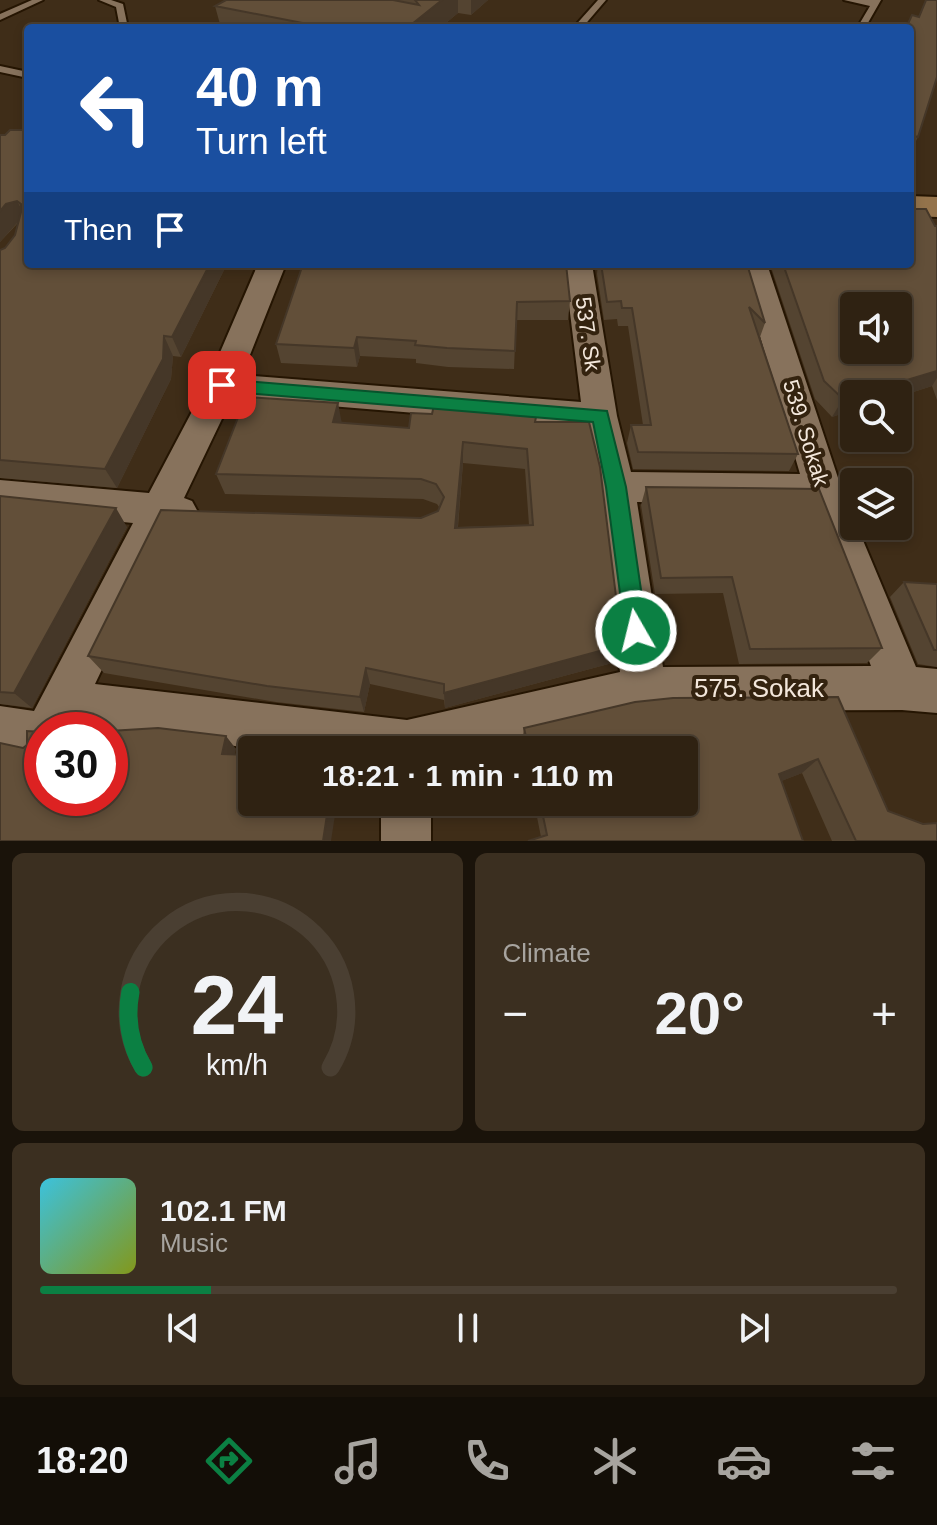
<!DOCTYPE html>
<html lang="en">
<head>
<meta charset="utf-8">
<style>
	body { margin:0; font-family:Arial,sans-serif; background:#3b2f20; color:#f1f3f6; height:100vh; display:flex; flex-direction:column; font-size:30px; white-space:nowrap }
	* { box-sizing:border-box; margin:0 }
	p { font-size:26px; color:#a7a49f }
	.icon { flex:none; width:44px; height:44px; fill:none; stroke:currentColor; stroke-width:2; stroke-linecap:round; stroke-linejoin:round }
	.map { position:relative; height:841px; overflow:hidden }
	.sheet { display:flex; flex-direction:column; gap:12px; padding:12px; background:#1a130a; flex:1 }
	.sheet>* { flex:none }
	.guide { position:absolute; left:24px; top:24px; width:890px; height:244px; border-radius:8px; box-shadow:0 4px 12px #0003,0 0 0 2px #4a3f32; background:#1a4fa0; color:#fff; overflow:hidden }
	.tools { position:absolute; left:840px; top:292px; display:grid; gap:16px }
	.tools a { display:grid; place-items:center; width:72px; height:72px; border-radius:8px; background:#2f2212; box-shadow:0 4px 12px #0003,0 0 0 2px #4a3f32; font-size:40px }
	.speed { position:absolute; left:24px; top:712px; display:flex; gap:16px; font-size:40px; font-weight:700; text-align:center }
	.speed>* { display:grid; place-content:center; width:104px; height:104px; border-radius:50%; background:#2f2212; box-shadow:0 4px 12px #0003,0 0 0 2px #4a3f32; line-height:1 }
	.speed .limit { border:12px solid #d22; background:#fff; color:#111 }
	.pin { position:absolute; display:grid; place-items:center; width:68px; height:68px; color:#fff; margin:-34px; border-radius:16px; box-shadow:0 4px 12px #0006 }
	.me { position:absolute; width:88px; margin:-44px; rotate:352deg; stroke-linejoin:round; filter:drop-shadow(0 0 6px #0008) }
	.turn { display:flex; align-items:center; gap:28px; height:168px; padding:0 40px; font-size:36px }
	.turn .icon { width:104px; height:104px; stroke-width:2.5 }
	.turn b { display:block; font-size:56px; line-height:68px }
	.then { display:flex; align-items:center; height:76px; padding:0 40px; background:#0003; gap:16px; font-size:30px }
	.big { font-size:60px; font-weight:800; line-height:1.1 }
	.sheet .widget { flex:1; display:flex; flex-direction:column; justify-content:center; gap:12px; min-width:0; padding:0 28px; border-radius:12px; background:#3b2f20 }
	.sheet .dial { align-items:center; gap:0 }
	.dial svg { height:208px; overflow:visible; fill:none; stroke:#4a3f32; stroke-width:7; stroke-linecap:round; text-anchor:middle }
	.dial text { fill:#f1f3f6; stroke:none }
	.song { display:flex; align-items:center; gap:24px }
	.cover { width:96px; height:96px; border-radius:12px; background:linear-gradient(135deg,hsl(190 70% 55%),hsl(70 70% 35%)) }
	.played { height:8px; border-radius:4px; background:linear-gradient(90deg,#0b8043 20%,#4a3f32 20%) }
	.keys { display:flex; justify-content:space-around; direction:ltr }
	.heat { display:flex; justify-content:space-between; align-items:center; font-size:44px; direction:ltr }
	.sheet .tiles { flex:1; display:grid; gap:12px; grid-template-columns:1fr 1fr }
	.widget:last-child { grid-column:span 2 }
	.trip { position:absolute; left:238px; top:736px; width:460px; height:80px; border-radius:8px; background:#2f2212; box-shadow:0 4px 12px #0003,0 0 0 2px #4a3f32; font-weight:800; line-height:80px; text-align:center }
	.menu { display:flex; height:128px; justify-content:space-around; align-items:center; background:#130e07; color:#a7a49f }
	.menu .icon { width:56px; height:56px }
	.menu .current { color:#0b8043 }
	.menu b { font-size:36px; color:#f1f3f6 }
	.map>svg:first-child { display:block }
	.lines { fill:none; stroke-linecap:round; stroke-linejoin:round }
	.lane-casing { stroke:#251502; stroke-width:4 }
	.street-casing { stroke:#251502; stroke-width:4 }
	.secondary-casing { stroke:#251502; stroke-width:4 }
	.lane { fill:#87725c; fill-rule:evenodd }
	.street { fill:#87725c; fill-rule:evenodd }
	.secondary { fill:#94734b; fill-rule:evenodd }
	.wall { fill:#544431; fill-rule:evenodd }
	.shaded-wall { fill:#453728 }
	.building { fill:#624f39; stroke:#453728; stroke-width:2; fill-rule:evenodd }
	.route { fill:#0b8043; stroke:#07532c; stroke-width:2 }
	.labels { text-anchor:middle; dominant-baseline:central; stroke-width:8; stroke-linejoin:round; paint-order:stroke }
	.street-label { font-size:22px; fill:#f3e7db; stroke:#34230f }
	.near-street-label { font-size:26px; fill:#f3e7db; stroke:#34230f }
</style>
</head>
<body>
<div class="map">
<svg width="937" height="841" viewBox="0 0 937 841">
	<rect width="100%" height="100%" fill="#3f2d18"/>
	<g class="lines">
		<!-- lane casing -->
		<g class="lane-casing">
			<path id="lane" d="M 32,0 L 43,0 L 0,20 L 0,14 Z
				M 99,0 L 111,0 L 123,4 L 128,28 L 120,28 L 116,7 Z
				M 598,0 L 606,0 L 582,28 L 573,28 Z
				M 844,0 L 881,0 L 865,28 L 857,28 L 870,6 Z
				M 0,66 L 28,72 L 28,78 L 0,72 Z"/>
		</g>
		<!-- street casing -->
		<g class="street-casing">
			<path id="street" d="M 258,264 L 286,264 L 242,375 L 581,402 L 564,264 L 592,264 L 617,416 L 631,472 L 800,474 L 739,264 L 767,264 L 854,526 L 857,526 L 916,667 L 937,669 L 937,713 L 902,710 L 644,711 L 478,750 L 268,750 L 75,727 L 73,730 L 42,730 L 42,758 L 0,752 L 0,706 L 34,711 L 133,523 L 0,510 L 0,480 L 149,493 L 206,385 ZM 232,398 L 585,427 L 598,487 L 620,672 L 407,720 L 95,684 L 170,527 L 192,523 L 198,512 L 192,501 L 184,498 ZM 637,502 L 810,504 L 871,666 L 663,667 Z
				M 381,802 L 431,802 L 431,841 L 381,841 Z"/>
		</g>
		<!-- secondary casing -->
		<g class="secondary-casing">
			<path id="secondary" d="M 910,196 L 937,197 L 937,217 L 910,216 Z"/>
		</g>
		<!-- lane -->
		<use href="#lane" class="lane"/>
		<!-- street -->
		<use href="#street" class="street"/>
		<!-- secondary -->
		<use href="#secondary" class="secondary"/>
	</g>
	<!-- wall -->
	<path class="wall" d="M 396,0 L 488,0 L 471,15 L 458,13 L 440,28 L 221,28 L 215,6 Z
		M 910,28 L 918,137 L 910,153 Z
		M 0,135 L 5,135 L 227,264 L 181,357 L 173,356 L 171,379 L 117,488 L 0,478 L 0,250 L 5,248 L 15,235 L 18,223 L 0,242 Z
		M 935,226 L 937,226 L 937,400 L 932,386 L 898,397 L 898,394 L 832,417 L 815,399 L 770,264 L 910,264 Z
		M 303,264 L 570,301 L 568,320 L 516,320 L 514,369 L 448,367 L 416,363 L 416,359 L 360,356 L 357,367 L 281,363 L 276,344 Z
		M 598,264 L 747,264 L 765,323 L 760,337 L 798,454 L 789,471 L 633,469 L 627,443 L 631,425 L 643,425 L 628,326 L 618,326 L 617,319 L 604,320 L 597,274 Z
		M 535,422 L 616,662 L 445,708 L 444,700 L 370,684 L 364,712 L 276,702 L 104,673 L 88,656 L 438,511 L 439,507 L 437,504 L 423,499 L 225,494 L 216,474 L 342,423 L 409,428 ZM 463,463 L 525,469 L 529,525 L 458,527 Z
		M 646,487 L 882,648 L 867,663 L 739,664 L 723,593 L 655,594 L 641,505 Z
		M 0,496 L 127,527 L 32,708 L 0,704 Z
		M 904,582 L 937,584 L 937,667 L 918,664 L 890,597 Z
		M 838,697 L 888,811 L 937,841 L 832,841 L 802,773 L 781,781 L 541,837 L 534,802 L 684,802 L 684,750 L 523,750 L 522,743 L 524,728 Z"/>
	<!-- shaded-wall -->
	<path class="shaded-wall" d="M 442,0 L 458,0 L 458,13 L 440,28 L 407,28 Z
		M 471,0 L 488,0 L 471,15 Z
		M 17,201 L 27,220 L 17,223 L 0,242 L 0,211 L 6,204 Z
		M 210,264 L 227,264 L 181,357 L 172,337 Z
		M 164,336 L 173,356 L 171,379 L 117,488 L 105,469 Z
		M 357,337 L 360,356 L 357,367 L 354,348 Z
		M 937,371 L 937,378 L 932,386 L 898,397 L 898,394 L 860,394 Z
		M 854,396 L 854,410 L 832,417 L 843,399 Z
		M 338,403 L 342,424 L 333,422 Z
		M 463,442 L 463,463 L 456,547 L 455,528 Z
		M 116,508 L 127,527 L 32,708 L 14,693 Z
		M 622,645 L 616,662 L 445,708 L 444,693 Z
		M 366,668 L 370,684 L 364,712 L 360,697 Z
		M 226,736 L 236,749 L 232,766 L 222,754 Z
		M 818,759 L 802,773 L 764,788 L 779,774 Z
		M 329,802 L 337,802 L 331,841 L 323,841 Z"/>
	<!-- building -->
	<path class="building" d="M 226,0 L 393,0 L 419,5 L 415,0 L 442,0 L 407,28 L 328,28 L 215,6 Z
		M 926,0 L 937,0 L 937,77 L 918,137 L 910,135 L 910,28 L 906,28 L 912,15 L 919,17 Z
		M 10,130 L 28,130 L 28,264 L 210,264 L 172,337 L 164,336 L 163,359 L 105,469 L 0,460 L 0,250 L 5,248 L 15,235 L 21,212 L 21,204 L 17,201 L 6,204 L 0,211 L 0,135 L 5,135 Z
		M 910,209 L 926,209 L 935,226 L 937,226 L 937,371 L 860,394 L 854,394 L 854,396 L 843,399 L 824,381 L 783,264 L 910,264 ZM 854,306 L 898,306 L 898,350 L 854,350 Z
		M 303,264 L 566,264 L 570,301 L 517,302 L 515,351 L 447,348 L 415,345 L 416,341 L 357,337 L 354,348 L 276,344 Z
		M 601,264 L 747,264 L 765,323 L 749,307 L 798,454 L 638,452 L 631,425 L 651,425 L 632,308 L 622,308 L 621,301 L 607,302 Z
		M 246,397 L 338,403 L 333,422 L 409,428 L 411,413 L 432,414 L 434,405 L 536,417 L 535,422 L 589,422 L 600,467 L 622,645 L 444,693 L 444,684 L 366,668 L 360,697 L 267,686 L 88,656 L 161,510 L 421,518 L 438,511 L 444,497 L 436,484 L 421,479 L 216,474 ZM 463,442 L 527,449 L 533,525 L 455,528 Z
		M 646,487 L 819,489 L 882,648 L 750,649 L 732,577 L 661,578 Z
		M 0,496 L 116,508 L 14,693 L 0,692 Z
		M 904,582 L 937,584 L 937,650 L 934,650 Z
		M 838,697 L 888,811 L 923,824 L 937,823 L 937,841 L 856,841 L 818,759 L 779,774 L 803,841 L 528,841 L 547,835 L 540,802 L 684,802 L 684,750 L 529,750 L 524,728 L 635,702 L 673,698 Z
		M 158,728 L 226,736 L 222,754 L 252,755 L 252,802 L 329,802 L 323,841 L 0,841 L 0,743 L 23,748 L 27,745 L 27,731 L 42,732 L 42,798 L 110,798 L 110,731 Z"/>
	<!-- route -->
	<path class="route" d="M 222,379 L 607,411 L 626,487 L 647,631 L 644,639 L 636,642 L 628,639 L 625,631 L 606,487 L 593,422 L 222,391 L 213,385 Z"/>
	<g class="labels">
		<!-- street labels -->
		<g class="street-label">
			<text transform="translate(588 334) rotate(82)">537. Sk</text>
			<text transform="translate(806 433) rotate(73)">539. Sokak</text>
		</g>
		<!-- near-street labels -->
		<g class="near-street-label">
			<text x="759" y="688">575. Sokak</text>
		</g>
	</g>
</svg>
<div class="tools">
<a><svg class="icon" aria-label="sound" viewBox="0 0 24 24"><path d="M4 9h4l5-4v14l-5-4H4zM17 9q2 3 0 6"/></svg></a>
<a><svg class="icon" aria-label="search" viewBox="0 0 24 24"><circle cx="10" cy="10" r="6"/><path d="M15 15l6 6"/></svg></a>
<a><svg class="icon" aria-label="layers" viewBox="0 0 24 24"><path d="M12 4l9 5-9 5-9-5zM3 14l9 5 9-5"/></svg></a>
</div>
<div class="speed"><div class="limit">30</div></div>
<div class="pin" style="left:222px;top:385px;background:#d93025"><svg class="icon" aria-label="arrive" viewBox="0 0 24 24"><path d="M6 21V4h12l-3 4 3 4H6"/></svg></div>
<svg class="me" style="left:636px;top:631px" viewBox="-20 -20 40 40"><circle r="17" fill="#0b8043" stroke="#fff" stroke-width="3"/><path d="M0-11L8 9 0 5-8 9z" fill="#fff"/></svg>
<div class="trip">18:21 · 1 min · 110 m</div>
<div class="guide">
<div class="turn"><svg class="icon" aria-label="left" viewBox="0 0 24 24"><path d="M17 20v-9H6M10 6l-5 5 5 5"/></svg><div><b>40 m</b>Turn left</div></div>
<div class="then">Then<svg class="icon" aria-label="arrive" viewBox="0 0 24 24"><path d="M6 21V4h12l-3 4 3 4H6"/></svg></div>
</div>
</div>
<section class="sheet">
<div class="tiles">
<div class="widget dial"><svg viewBox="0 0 100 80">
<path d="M14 69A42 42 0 1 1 86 69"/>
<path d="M14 69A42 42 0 0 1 9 40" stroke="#0b8043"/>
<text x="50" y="56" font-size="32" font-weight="700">24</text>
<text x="50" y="72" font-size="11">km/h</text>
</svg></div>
<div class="widget"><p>Climate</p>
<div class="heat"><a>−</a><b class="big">20°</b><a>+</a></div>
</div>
<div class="widget">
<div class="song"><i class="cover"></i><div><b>102.1 FM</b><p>Music</p></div></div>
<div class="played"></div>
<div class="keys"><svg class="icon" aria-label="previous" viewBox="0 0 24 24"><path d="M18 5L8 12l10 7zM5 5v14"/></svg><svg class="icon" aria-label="pause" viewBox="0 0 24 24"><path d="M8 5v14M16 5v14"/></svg><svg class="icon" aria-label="next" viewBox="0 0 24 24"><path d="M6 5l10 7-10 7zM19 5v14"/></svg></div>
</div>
</div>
</section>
<nav class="menu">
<b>18:20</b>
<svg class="icon current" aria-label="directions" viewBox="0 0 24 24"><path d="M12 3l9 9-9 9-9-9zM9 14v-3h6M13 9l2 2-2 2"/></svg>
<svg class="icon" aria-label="music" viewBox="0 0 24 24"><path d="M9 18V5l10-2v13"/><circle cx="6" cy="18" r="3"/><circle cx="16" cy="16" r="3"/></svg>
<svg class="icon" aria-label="phone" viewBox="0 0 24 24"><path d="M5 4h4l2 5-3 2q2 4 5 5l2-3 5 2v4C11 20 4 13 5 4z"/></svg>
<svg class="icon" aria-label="climate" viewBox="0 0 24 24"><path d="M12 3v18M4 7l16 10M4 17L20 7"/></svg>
<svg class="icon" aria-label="car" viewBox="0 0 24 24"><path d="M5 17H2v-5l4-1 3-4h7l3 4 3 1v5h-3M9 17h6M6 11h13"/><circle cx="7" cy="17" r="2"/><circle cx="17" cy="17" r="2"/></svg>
<svg class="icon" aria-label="filters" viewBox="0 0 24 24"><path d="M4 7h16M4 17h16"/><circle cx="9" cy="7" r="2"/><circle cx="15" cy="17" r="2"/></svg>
</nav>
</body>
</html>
